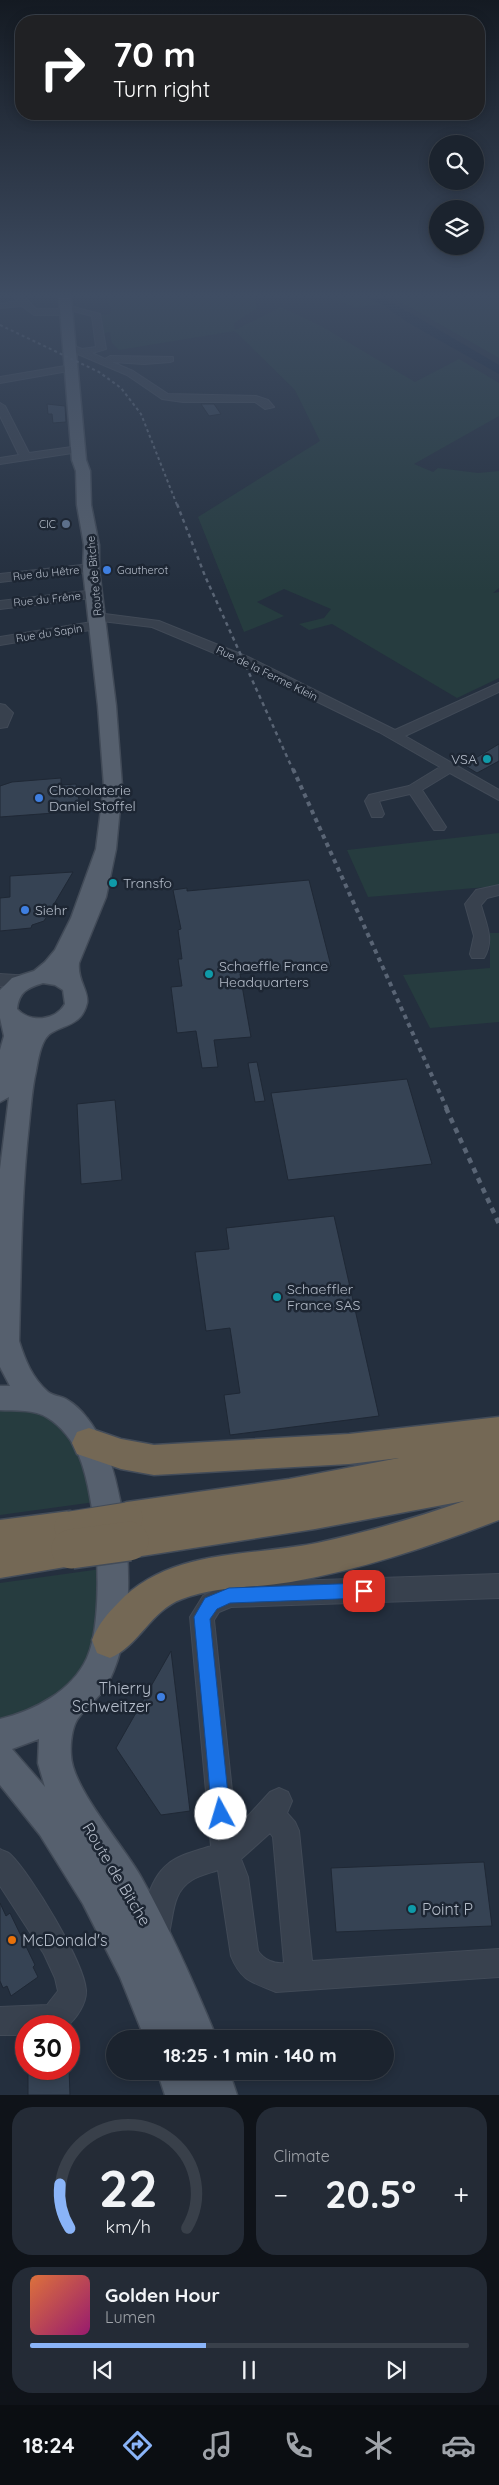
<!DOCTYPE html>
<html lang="en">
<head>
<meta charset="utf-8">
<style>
	body { margin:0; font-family:Quicksand,sans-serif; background:#242b36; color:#f1f3f6; height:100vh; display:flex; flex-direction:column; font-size:19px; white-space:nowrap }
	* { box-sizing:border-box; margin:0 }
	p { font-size:16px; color:#a0a4aa }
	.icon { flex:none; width:28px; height:28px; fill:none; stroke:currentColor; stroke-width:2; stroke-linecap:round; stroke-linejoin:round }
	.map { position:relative; height:2095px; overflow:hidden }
	.panel { display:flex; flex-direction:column; gap:12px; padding:12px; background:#0f1319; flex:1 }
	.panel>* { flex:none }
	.hud { position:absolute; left:15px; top:15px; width:470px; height:105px; border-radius:20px; box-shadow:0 2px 12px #0003,0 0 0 1px #39404a; background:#202124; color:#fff; overflow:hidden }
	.fabs { position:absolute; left:429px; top:135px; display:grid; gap:10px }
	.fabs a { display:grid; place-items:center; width:55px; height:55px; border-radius:50%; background:#1b232e; box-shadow:0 2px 12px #0003,0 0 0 1px #39404a; font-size:25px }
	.speed { position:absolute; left:15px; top:2015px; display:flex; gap:10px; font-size:25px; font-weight:700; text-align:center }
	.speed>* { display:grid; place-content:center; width:65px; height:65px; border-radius:50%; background:#1b232e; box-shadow:0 2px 12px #0003,0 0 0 1px #39404a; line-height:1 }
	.speed .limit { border:8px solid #d22; background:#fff; color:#111 }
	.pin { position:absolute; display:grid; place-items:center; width:42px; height:42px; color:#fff; margin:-21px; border-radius:10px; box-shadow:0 2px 8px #0006 }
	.me { position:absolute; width:55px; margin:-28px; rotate:354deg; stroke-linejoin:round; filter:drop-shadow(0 0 4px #0008) }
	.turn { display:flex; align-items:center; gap:18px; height:105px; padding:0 15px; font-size:22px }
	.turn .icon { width:65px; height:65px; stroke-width:2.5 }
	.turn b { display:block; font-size:35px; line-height:42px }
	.big { font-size:38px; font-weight:800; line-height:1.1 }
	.panel .tile { flex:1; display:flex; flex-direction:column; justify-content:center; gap:8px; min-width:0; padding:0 18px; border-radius:20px; background:#242b36 }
	.panel .dial { align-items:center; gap:0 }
	.dial svg { height:130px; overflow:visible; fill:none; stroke:#39404a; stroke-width:7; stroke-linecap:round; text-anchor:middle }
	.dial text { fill:#f1f3f6; stroke:none }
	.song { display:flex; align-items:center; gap:15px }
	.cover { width:60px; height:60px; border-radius:8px; background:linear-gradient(135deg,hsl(20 70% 55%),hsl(320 70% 35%)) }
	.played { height:5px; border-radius:2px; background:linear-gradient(90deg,#8ab4f8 40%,#39404a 40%) }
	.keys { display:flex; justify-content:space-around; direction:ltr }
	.heat { display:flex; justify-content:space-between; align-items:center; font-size:28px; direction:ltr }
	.panel .tiles { flex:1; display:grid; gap:12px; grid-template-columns:1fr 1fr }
	.tile:last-child { grid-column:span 2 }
	.trip { position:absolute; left:106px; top:2030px; width:288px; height:50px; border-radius:25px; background:#1b232e; box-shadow:0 2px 12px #0003,0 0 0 1px #39404a; font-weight:800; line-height:50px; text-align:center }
	.menu { display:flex; height:80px; justify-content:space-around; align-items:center; background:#0b0e12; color:#a0a4aa }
	.menu .icon { width:35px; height:35px }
	.menu .on { color:#8ab4f8 }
	.menu b { font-size:22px; color:#f1f3f6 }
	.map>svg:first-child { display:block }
	.green { fill:#263c3f }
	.water { fill:#17263c }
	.building { fill:#364354; stroke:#1f2835 }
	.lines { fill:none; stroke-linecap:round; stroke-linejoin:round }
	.minor-casing { stroke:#414a57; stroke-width:2 }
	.major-casing { stroke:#414a57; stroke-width:3 }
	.highway-casing { stroke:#434c59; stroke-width:3 }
	.minor { fill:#38414e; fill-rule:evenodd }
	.major { fill:#56606e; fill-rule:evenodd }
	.highway { fill:#746855; fill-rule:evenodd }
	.rail-far3 { stroke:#5a6575; stroke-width:2; stroke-dasharray:3 3; stroke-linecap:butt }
	.rail-far2 { stroke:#5a6575; stroke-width:2.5; stroke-dasharray:4 4; stroke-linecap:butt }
	.rail-far1 { stroke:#5a6575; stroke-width:4; stroke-dasharray:4.5 4.5; stroke-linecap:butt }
	.rail { stroke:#5a6575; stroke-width:4.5; stroke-dasharray:5.5 5.5; stroke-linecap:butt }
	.highway-bridge-far1-casing { stroke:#434c59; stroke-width:33; stroke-linecap:butt }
	.highway-bridge-casing { stroke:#434c59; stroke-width:42; stroke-linecap:butt }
	.highway-bridge-far1 { stroke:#746855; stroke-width:31 }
	.highway-bridge { stroke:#746855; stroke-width:39 }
	.route { fill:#1a73e8; stroke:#114b97 }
	.service-dot { fill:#5c6f8a; stroke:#1d2633; stroke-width:2 }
	.shop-dot { fill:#3f7fe0; stroke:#1d2633; stroke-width:2 }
	.culture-dot { fill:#0f9aa8; stroke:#1d2633; stroke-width:2 }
	.food-dot { fill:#e8710a; stroke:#1d2633; stroke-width:2 }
	.labels { text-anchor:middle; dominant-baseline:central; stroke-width:5; stroke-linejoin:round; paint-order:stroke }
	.far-poi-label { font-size:11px; fill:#b4bcc9; stroke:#1d2633; text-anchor:end }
	.far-street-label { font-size:11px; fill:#b4bcc9; stroke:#1d2633 }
	.poi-label { font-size:14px; fill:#b4bcc9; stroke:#1d2633; text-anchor:start }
	.near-poi-label { font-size:16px; fill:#b4bcc9; stroke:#1d2633; text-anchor:start }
	.near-street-label { font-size:16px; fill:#b4bcc9; stroke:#1d2633 }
</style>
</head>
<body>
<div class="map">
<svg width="499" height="2095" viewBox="0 0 499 2095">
	<rect width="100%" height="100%" fill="#242f3e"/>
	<!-- green -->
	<path class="green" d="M 106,297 L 255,297 L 257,308 L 234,323 L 235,330 L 281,307 L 321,326 L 415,382 L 459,359 L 499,383 L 499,416 L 414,464 L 433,472 L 438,468 L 478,473 L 499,471 L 499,588 L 493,593 L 499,592 L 499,678 L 457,698 L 332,624 L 309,630 L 299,624 L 324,618 L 331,609 L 284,589 L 257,602 L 284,616 L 244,632 L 198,517 L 320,441 L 295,390 L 235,331 L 119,350 L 112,343 L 110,332 L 101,334 L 99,314 L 108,315 L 112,311 Z
		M 327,297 L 366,297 L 383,305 L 355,307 Z
		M 395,297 L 499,297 L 499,358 L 396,299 Z
		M 499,833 L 499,886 L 368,897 L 347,850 Z
		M 490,933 L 499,933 L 499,1022 L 430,1028 L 403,975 L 490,968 Z
		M 0,1407 L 43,1413 L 75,1438 L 95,1502 L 0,1515 Z
		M 101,1569 L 92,1659 L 72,1688 L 0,1724 L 0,1583 Z"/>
	<!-- water -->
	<path class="water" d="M 366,297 L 385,297 L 387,302 L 393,303 L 499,365 L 499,374 L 407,322 L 383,305 Z"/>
	<!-- building -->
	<path class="building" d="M 47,404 L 65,406 L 66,422 L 53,423 L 52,414 L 48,414 Z
		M 201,404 L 214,404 L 221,414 L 209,416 Z
		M 499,744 L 499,761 L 477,773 L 464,765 Z
		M 61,778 L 61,785 L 76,784 L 81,811 L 0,817 L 0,786 L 12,782 Z
		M 73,872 L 44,921 L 32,925 L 31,928 L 0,931 L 0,898 L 10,897 L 10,876 Z
		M 309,880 L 331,966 L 240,974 L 251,1037 L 214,1040 L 218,1067 L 202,1068 L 196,1031 L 177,1033 L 171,987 L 182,986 L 178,959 L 182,959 L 178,930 L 181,929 L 173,890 L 187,888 L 187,891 Z
		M 257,1062 L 265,1101 L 255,1102 L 248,1063 Z
		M 407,1079 L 432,1164 L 288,1180 L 271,1093 Z
		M 115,1100 L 122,1180 L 81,1184 L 77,1104 Z
		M 334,1216 L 379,1416 L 230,1435 L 224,1395 L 240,1393 L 230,1328 L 206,1331 L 195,1252 L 229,1249 L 226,1228 Z
		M 171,1651 L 190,1811 L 161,1815 L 116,1748 Z
		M 484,1862 L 492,1926 L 336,1932 L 331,1868 Z
		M 0,1903 L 6,1916 L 10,1913 L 35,1965 L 33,1967 L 38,1977 L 11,1996 L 7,1986 L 3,1988 L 0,1981 Z
		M 28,2069 L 69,2069 L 70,2095 L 28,2095 Z"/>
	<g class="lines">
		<!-- minor casing -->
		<g class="minor-casing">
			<path id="minor" d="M 14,297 L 24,297 L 36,309 L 64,309 L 68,312 L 64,315 L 34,315 L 22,306 L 0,308 L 0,304 L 17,301 Z
				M 62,304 L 100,314 L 106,349 L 92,353 L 105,359 L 110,356 L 173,357 L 173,361 L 170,362 L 144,364 L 112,362 L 133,371 L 168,394 L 256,396 L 268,400 L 274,407 L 265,409 L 255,402 L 183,402 L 162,399 L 127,375 L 66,349 L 64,347 L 69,344 L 82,349 L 96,347 L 92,316 L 62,308 Z
				M 71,365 L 74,366 L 74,370 L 0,383 L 0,377 Z
				M 0,403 L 5,406 L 29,453 L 79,446 L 84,449 L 79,452 L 0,464 L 0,458 L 19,455 L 0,416 Z
				M 91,564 L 97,568 L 95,571 L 0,582 L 0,574 Z
				M 95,590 L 101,594 L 99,597 L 0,609 L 0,601 Z
				M 97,613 L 159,621 L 248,657 L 395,730 L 499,683 L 499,692 L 405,736 L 499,790 L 499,800 L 450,773 L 422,790 L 446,827 L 444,830 L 434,830 L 410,794 L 379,801 L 384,814 L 382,817 L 372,817 L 365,801 L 369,795 L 409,786 L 440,767 L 379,732 L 238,663 L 152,627 L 93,620 L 91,617 L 93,614 Z
				M 98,621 L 104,625 L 102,628 L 0,645 L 0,637 Z
				M 0,704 L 5,705 L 13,713 L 7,727 L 0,728 Z
				M 499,885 L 499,895 L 487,898 L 481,905 C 486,924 495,940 484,958 L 472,958 L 470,954 L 474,936 L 465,904 L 476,890 Z
				M 0,974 L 31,976 L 33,980 L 31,984 L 0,986 Z
				M 499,1574 L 499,1598 L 231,1607 L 219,1612 L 214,1620 L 236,1829 L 270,1792 L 279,1788 L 288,1792 L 292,1801 L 287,1813 L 295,1822 L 299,1831 L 312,1961 L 499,1949 L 499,1977 L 276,1992 C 252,1982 241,1981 231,1956 L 218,1870 C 210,1873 200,1875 192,1880 C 169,1894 175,1921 166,1943 L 156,1947 L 146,1943 C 137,1921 149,1879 168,1864 C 180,1854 197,1851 211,1846 L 190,1617 L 203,1596 L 229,1583 ZM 270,1833 L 273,1837 L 284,1963 C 274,1964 264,1960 258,1951 L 248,1877 L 241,1859 Z
				M 0,1849 C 3,1851 8,1852 10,1854 C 31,1874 84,1962 86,1990 C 87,2003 76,2019 67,2026 L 26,2026 L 26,2035 L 0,2035 L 0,2007 L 47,2005 L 58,1991 L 55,1978 L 44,1954 L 0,1886 Z"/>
		</g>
		<!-- major casing -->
		<g class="major-casing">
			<path id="major" d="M 59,297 L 71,297 L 86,460 L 90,471 L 91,505 L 99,545 L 99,570 L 116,706 L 122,786 L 116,849 L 106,897 L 79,963 C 77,980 89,991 87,1003 C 82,1025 66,1024 51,1033 C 41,1039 38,1060 36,1071 C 32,1088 31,1106 29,1124 C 21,1196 21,1268 19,1341 C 25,1360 32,1378 48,1392 C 53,1396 61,1396 66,1399 C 73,1403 82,1411 87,1418 C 100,1434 110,1458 115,1478 C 130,1536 137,1626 109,1681 C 102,1696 89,1704 79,1717 C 72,1725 70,1744 71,1755 C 72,1788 123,1845 141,1877 C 170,1929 194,1983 217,2039 L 145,2039 L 120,1977 L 83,1904 L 40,1835 L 0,1785 L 0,1719 C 34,1711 72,1691 87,1658 C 106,1616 97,1498 79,1456 C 73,1441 61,1426 48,1418 C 34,1409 16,1411 0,1410 L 0,1386 L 10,1386 L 0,1367 L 0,1169 L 9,1097 L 0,1102 L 0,1050 L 4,1036 L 0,1018 L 0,990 L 12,978 L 34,971 L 45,962 L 55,950 L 71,918 L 96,849 L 104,786 L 98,706 L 83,570 L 84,545 L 77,505 L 76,471 L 72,460 ZM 43,983 L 55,985 L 63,990 L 65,1004 C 55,1021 30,1023 17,1009 C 19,992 27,988 43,983 ZM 39,1739 L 38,1763 L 45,1787 L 12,1749 Z
				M 157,2071 L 229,2071 L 237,2095 L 165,2095 Z"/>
		</g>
		<!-- highway casing -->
		<g class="highway-casing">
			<path id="highway" d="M 499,1417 L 499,1520 C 431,1546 363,1569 291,1582 C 256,1588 216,1586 182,1599 C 151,1610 139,1646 110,1658 L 97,1653 L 92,1640 C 98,1625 107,1614 118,1603 C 170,1548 249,1557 317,1543 C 367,1532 416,1518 464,1501 L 315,1529 L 129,1558 L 117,1553 L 112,1541 L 116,1530 L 110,1518 L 115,1506 L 127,1502 L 289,1479 L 399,1458 L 349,1464 L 154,1475 L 121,1469 L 77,1454 L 72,1443 L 77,1432 L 89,1428 L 121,1439 L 154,1445 L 349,1434 Z
				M 70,1511 L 82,1515 L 87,1527 L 83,1537 L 89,1549 L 83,1561 L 71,1566 L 0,1578 L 0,1520 Z"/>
		</g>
		<!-- minor -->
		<use href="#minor" class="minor"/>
		<!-- major -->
		<use href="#major" class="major"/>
		<!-- highway -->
		<use href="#highway" class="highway"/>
		<!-- rail-far3 -->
		<path class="rail-far3" d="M 0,325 L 99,372 L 121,388 L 141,414 L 177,505"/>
		<!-- rail-far2 -->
		<path class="rail-far2" d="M 177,504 L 205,576 L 293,770"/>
		<!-- rail-far1 -->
		<path class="rail-far1" d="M 293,769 L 447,1109"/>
		<!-- rail -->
		<path class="rail" d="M 446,1108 L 499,1224"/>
		<!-- highway-bridge-far1 casing -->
		<g class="highway-bridge-far1-casing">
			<path id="highway-bridge-far1" d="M 70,1527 L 127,1518
				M 122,1542 L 129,1541"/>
		</g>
		<!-- highway-bridge casing -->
		<g class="highway-bridge-casing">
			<path id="highway-bridge" d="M 71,1549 L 129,1541"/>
		</g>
		<!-- highway-bridge-far1 -->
		<use href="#highway-bridge-far1" class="highway-bridge-far1"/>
		<!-- highway-bridge -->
		<use href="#highway-bridge" class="highway-bridge"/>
	</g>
	<!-- sky -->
	<linearGradient id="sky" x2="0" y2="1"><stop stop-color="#141a22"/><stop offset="0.5" stop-color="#3f4d63"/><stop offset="1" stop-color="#3f4d63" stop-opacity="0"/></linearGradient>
	<rect width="499" height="591" fill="url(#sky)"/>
	<!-- route -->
	<path class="route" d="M 364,1583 L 370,1585 L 372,1591 L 370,1596 L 364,1598 L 230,1603 L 217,1609 L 210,1619 L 230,1814 L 227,1820 L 221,1823 L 215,1820 L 212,1814 L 194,1617 L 205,1598 L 229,1588 Z"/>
	<!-- markers -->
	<circle class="service-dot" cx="66" cy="524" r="5"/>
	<g class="shop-dot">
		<circle cx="107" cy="570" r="5"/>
		<circle cx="39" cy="798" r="5"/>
		<circle cx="25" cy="910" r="5"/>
		<circle cx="161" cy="1697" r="5"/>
	</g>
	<g class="culture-dot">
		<circle cx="487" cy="759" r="5"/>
		<circle cx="113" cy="883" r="5"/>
		<circle cx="209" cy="974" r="5"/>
		<circle cx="277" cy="1297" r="5"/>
		<circle cx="412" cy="1909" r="5"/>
	</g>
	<circle class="food-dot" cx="12" cy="1940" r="5"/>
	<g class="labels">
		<!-- far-poi labels -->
		<g class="far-poi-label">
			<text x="56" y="524">CIC</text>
			<text x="117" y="570" text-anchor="start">Gautherot</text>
		</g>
		<!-- far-street labels -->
		<g class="far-street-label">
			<text transform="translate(46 573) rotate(-6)">Rue du Hêtre</text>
			<text transform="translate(94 576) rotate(-95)">Route de Bitche</text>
			<text transform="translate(47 599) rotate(-6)">Rue du Frêne</text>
			<text transform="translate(49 633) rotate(-9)">Rue du Sapin</text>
			<text transform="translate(267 673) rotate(26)">Rue de la Ferme Klein</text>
		</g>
		<!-- poi labels -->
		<g class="poi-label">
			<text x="477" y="759" text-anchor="end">VSA</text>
			<text x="49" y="790">Chocolaterie<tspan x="49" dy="16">Daniel Stoffel</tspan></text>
			<text x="123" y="883">Transfo</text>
			<text x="35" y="910">Siehr</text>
			<text x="219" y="966">Schaeffle France<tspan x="219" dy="16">Headquarters</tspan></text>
			<text x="287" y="1289">Schaeffler<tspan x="287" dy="16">France SAS</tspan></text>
		</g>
		<!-- near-poi labels -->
		<g class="near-poi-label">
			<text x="151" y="1688" text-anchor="end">Thierry<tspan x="151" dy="18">Schweitzer</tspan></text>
			<text x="422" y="1909">Point P</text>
			<text x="22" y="1940">McDonald's</text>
		</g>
		<!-- near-street labels -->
		<g class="near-street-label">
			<text transform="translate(117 1874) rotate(59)">Route de Bitche</text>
		</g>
	</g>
</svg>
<div class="fabs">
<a><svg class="icon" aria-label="search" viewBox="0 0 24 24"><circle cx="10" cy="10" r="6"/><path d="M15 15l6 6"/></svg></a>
<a><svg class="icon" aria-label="layers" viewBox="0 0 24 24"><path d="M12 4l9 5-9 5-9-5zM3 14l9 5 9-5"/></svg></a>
</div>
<div class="speed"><div class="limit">30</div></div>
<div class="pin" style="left:364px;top:1591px;background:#d93025"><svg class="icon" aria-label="arrive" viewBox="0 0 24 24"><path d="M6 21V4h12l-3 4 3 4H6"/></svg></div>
<svg class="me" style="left:221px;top:1814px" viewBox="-20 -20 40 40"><circle r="19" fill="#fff"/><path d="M0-13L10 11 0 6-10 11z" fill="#1a73e8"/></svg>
<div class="trip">18:25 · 1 min · 140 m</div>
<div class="hud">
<div class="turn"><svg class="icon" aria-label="right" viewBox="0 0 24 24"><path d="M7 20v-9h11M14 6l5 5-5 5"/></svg><div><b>70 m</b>Turn right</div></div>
</div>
</div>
<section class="panel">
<div class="tiles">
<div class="tile dial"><svg viewBox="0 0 100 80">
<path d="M14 69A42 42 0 1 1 86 69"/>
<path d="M14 69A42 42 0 0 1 8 42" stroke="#8ab4f8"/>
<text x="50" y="56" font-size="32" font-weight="700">22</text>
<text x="50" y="72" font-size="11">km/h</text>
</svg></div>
<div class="tile"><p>Climate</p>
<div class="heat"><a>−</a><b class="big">20.5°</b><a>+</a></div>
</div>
<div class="tile">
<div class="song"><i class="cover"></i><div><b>Golden Hour</b><p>Lumen</p></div></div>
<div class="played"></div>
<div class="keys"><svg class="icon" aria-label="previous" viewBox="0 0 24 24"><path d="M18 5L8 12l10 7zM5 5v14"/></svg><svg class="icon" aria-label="pause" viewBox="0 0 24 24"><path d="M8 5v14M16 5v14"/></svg><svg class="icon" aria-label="next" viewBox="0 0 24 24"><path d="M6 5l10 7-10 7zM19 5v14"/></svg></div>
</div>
</div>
</section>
<nav class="menu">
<b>18:24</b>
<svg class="icon on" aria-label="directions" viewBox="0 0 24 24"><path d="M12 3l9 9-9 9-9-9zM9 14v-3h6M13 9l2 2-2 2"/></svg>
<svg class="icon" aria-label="music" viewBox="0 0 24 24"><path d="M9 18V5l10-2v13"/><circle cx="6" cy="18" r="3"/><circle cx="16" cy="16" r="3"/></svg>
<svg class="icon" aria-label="phone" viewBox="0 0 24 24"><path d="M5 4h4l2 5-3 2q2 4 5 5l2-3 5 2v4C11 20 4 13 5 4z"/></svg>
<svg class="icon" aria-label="climate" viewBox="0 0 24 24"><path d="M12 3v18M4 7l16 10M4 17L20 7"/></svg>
<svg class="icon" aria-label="car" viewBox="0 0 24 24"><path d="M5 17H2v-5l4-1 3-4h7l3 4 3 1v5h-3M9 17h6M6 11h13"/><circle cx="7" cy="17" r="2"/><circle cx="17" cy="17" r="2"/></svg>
</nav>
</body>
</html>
